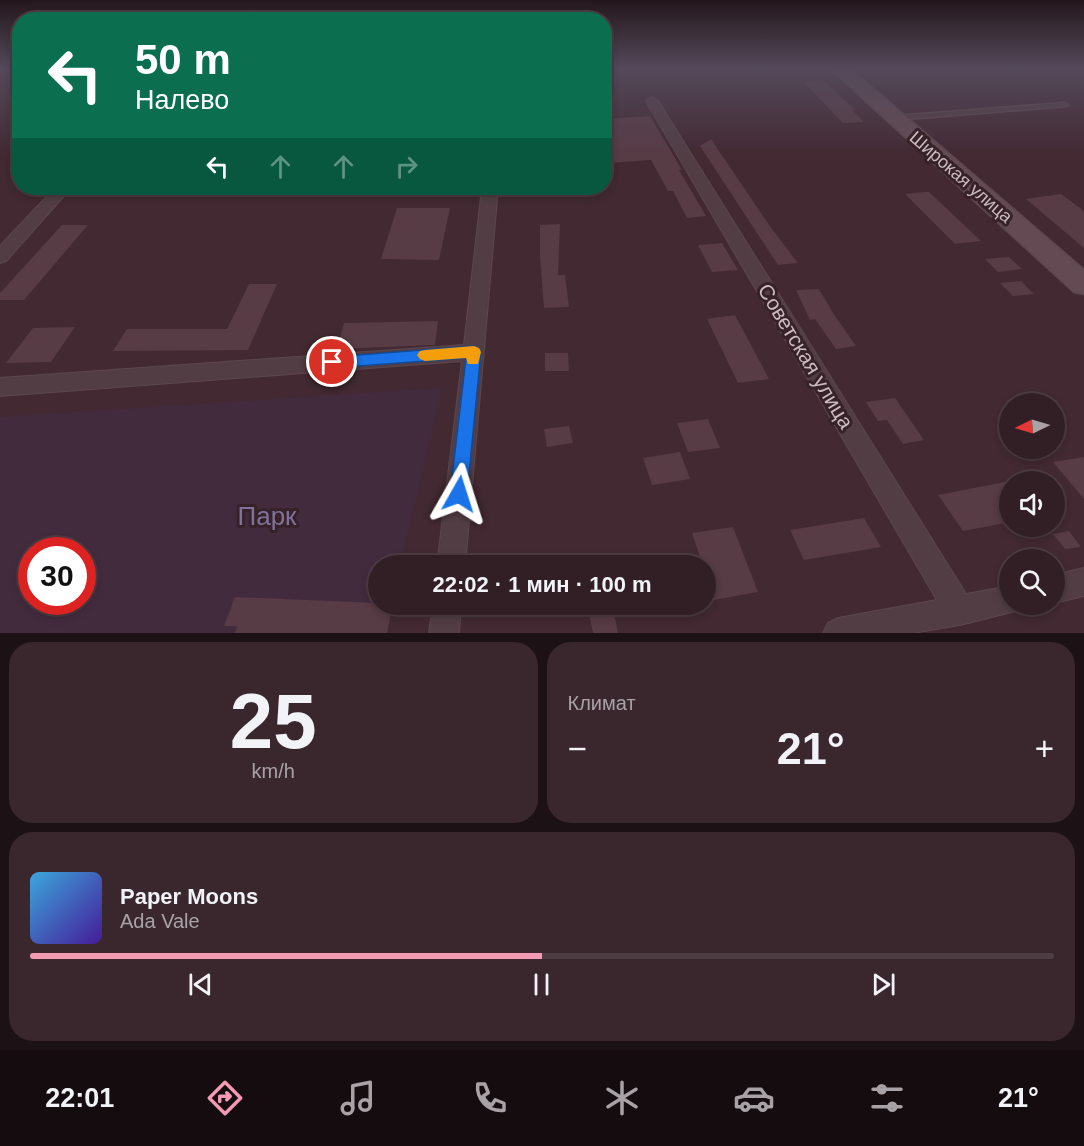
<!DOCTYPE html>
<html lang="ru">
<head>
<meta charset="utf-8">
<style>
	body { margin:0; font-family:Arial,sans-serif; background:#3a272e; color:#f1f3f6; height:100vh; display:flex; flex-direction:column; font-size:22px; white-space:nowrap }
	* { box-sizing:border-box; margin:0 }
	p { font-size:20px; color:#a8a2a7 }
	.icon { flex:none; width:33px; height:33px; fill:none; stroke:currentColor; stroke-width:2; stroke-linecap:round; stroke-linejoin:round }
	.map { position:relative; height:633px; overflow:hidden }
	.drawer { display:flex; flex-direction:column; gap:9px; padding:9px; background:#1c1115; flex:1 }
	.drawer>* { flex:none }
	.banner { position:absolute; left:12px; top:12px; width:600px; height:183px; border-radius:24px; box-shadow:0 3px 9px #0003,0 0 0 2px #4d3d43; background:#0b6e4f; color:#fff; overflow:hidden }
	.needle { width:39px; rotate:265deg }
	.buttons { position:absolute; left:999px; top:393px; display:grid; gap:12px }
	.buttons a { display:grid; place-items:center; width:66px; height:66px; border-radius:50%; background:#321f26; box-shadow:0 3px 9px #0003,0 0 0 2px #4d3d43; font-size:30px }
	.speed { position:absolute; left:18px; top:537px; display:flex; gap:12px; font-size:30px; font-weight:700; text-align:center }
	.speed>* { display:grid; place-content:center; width:78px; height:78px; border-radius:50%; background:#321f26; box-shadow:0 3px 9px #0003,0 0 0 2px #4d3d43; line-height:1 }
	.speed .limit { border:9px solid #d22; background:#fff; color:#111 }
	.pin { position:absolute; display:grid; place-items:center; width:51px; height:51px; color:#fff; margin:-26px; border:3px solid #fff; border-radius:50%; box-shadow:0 2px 6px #0007 }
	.me { position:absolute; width:66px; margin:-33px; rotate:6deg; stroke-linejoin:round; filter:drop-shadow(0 0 4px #0008) }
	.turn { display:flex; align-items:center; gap:21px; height:126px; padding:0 24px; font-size:27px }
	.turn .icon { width:78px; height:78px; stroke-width:2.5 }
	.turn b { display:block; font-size:42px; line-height:51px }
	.lanes { display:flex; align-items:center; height:57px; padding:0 24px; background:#0003; justify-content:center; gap:30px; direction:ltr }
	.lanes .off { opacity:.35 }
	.big { font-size:45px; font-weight:800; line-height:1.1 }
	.drawer .widget { flex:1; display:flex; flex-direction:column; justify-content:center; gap:9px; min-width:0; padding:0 21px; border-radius:24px; background:#3a272e }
	.drawer .dial { align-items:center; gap:0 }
	.dial b { font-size:78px; line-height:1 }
	.song { display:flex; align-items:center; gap:18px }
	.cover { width:72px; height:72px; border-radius:9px; background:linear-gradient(135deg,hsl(200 70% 55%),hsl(260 70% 35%)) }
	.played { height:6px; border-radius:3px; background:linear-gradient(90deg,#f299b4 50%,#4d3d43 50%) }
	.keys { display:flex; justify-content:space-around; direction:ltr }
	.heat { display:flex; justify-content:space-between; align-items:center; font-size:33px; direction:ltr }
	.drawer .tiles { flex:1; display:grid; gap:9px; grid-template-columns:1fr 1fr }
	.widget:last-child { grid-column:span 2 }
	.trip { position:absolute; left:368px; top:555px; width:348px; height:60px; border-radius:30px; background:#321f26; box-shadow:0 3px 9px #0003,0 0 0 2px #4d3d43; font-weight:800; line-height:60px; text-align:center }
	.tabs { display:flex; height:96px; justify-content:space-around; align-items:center; background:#140c0f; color:#a8a2a7 }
	.tabs .icon { width:42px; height:42px }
	.tabs .on { color:#f299b4 }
	.tabs b { font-size:27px; color:#f1f3f6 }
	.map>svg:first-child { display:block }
	.green { fill:#432b3e; fill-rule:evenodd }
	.building { fill:#573b45 }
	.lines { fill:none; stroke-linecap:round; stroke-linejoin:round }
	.lane-casing { stroke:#5b474d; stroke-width:3 }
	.street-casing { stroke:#5b474d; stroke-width:2 }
	.secondary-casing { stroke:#5b474d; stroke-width:3 }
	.lane { fill:#523d44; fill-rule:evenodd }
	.street { fill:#523d44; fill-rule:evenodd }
	.secondary { fill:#644b53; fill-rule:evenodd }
	.route { fill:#1a73e8; stroke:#114b97; stroke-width:1.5 }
	.slow { fill:#f59e0b }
	.labels { text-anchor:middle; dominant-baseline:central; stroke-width:6; stroke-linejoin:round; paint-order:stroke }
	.far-street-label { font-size:18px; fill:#cbbac0; stroke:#372229 }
	.street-label { font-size:21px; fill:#cbbac0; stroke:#372229 }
	.near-park-label { font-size:26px; fill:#7f739b; stroke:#372229 }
</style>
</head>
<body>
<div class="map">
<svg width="1084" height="633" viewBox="0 0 1084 633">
	<rect width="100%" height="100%" fill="#422932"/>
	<!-- green -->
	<path class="green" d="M 442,388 L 400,565 L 378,566 L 378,604 L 384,633 L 0,633 L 0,417 ZM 32,550 L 82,550 L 82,602 L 32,602 Z"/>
	<!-- building -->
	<path class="building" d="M 823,80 L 855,110 L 852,110 L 864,122 L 843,123 L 803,82 Z
		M 650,116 L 682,170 L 679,170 L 706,216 L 687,218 L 673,191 L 668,191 L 651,160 L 609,163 L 604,152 L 604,119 Z
		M 711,139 L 769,225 L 798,263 L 778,265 L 700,146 Z
		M 924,192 L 929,192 L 981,241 L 955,244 L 905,194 Z
		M 1061,194 L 1084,211 L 1084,248 L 1026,199 Z
		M 397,208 L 450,208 L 439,260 L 381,259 Z
		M 560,224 L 558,275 L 565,275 L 569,307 L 544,308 L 540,257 L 540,225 Z
		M 62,225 L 88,225 L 24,300 L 0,300 L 0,293 Z
		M 722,243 L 738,270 L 712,272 L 698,245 Z
		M 1009,257 L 1022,269 L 998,272 L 985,259 Z
		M 1021,281 L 1034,294 L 1013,296 L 1000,283 Z
		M 249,284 L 277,284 L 248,350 L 113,351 L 127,329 L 227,329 Z
		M 819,289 L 833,313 L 856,346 L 836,349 L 815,319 L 810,320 L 796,290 Z
		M 735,315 L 769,379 L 738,383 L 707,319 Z
		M 438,321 L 435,345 L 337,349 L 344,323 Z
		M 75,327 L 51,362 L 6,363 L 33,328 Z
		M 545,353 L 568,353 L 569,371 L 545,371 Z
		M 895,398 L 924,440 L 903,444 L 887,420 L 878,421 L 866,402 Z
		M 708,419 L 720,448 L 688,452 L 677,423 Z
		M 569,426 L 573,443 L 547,447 L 544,429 Z
		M 680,452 L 690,479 L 652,485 L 643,458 Z
		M 1084,457 L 1084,499 L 1053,462 Z
		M 1010,481 L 1010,522 L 963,531 L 938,495 Z
		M 864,518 L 881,547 L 804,560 L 790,530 Z
		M 733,527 L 758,592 L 714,600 L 705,566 L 703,566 L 692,533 Z
		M 1069,531 L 1081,547 L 1065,549 L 1053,534 Z
		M 235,597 L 378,603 L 393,604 L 387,633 L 235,633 L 237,626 L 224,626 Z
		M 587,604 L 612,604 L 618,633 L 593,633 Z"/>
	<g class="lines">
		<!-- lane casing -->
		<g class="lane-casing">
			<path id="lane" d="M 1065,103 L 1068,105 L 1067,106 L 894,120 L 890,118 L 894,116 Z"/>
		</g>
		<!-- street casing -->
		<g class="street-casing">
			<path id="street" d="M 652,97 L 658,101 L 966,594 L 1010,586 L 1010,604 L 1022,604 L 1020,610 L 960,625 L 913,633 L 823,633 L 828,623 L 838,618 L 937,600 L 646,101 Z
				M 55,188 L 71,188 L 6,261 L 0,263 L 0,246 Z
				M 482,188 L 498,188 L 465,566 L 437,566 L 462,361 L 0,396 L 0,378 L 464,345 Z
				M 1084,568 L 1084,596 L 1054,603 L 1054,575 Z
				M 433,604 L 461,604 L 459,633 L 429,633 Z"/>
		</g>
		<!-- secondary casing -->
		<g class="secondary-casing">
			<path id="secondary" d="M 830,68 L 849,68 L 1084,270 L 1084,294 L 1074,292 Z"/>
		</g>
		<!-- lane -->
		<use href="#lane" class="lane"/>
		<!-- street -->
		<use href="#street" class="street"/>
		<!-- secondary -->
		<use href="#secondary" class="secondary"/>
	</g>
	<!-- sky -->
	<linearGradient id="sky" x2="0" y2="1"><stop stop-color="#24171c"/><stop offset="0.44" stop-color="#54495a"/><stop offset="1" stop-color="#54495a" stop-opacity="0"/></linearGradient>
	<rect width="1084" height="156" fill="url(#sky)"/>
	<!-- route -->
	<path class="route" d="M 474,346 L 479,348 L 481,352 L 467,494 L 465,500 L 459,502 L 452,500 L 450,494 L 466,358 L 332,368 L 326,366 L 324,362 L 326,358 L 332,357 Z"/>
	<!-- slow -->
	<path class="slow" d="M 474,346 L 479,348 L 481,352 L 478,364 L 468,364 L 466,358 L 425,361 L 420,359 L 417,355 L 420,351 L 425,350 Z"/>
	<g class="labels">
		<!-- far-street labels -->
		<g class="far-street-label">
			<text transform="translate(961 177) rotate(41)">Широкая улица</text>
		</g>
		<!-- street labels -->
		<g class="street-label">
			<text transform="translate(806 356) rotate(59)">Советская улица</text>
		</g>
		<!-- near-park labels -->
		<g class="near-park-label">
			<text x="267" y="516">Парк</text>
		</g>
	</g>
</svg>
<div class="buttons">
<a><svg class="needle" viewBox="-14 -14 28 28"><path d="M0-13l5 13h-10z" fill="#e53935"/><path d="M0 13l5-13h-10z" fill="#a8a2a7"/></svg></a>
<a><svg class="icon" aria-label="sound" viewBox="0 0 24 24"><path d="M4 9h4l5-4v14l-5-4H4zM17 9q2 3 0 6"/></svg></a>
<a><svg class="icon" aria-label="search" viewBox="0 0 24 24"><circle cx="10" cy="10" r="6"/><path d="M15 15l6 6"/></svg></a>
</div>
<div class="speed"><div class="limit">30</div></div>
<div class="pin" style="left:332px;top:362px;background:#d93025"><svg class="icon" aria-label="arrive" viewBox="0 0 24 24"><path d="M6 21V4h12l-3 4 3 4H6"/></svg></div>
<svg class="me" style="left:459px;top:494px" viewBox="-20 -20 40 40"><path d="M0-17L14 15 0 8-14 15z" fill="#1a73e8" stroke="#fff" stroke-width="4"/></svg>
<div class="trip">22:02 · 1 мин · 100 m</div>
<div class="banner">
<div class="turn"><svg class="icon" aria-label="left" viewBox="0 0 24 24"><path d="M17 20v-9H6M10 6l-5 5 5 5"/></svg><div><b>50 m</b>Налево</div></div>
<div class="lanes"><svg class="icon" aria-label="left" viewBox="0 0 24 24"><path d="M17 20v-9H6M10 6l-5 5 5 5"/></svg><svg class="icon off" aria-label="ahead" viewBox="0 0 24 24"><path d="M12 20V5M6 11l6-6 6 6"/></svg><svg class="icon off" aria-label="ahead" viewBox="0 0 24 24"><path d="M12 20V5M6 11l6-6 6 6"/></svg><svg class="icon off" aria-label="right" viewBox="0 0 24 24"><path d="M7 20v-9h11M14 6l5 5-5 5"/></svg></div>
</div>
</div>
<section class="drawer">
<div class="tiles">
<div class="widget dial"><b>25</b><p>km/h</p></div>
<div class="widget"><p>Климат</p>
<div class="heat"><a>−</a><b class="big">21°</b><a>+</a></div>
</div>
<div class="widget">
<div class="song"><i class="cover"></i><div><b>Paper Moons</b><p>Ada Vale</p></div></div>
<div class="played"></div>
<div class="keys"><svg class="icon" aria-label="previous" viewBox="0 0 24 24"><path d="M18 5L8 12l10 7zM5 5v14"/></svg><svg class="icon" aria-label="pause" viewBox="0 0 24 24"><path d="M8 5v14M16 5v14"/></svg><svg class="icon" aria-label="next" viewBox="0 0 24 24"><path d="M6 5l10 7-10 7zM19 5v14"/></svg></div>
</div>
</div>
</section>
<nav class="tabs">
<b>22:01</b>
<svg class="icon on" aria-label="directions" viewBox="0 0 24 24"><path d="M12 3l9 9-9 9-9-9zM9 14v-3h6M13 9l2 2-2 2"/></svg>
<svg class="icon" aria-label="music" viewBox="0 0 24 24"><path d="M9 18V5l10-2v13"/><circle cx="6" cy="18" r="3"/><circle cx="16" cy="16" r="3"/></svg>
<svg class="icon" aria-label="phone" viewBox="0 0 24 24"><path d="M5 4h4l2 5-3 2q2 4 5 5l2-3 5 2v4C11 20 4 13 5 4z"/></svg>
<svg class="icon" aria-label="climate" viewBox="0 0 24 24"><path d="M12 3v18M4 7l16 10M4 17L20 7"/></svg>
<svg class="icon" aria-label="car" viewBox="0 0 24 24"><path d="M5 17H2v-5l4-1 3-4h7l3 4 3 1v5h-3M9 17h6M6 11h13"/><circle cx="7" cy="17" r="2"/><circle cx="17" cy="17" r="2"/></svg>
<svg class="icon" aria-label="filters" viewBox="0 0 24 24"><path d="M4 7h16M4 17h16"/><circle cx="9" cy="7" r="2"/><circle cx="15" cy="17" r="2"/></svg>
<b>21°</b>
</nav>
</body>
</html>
